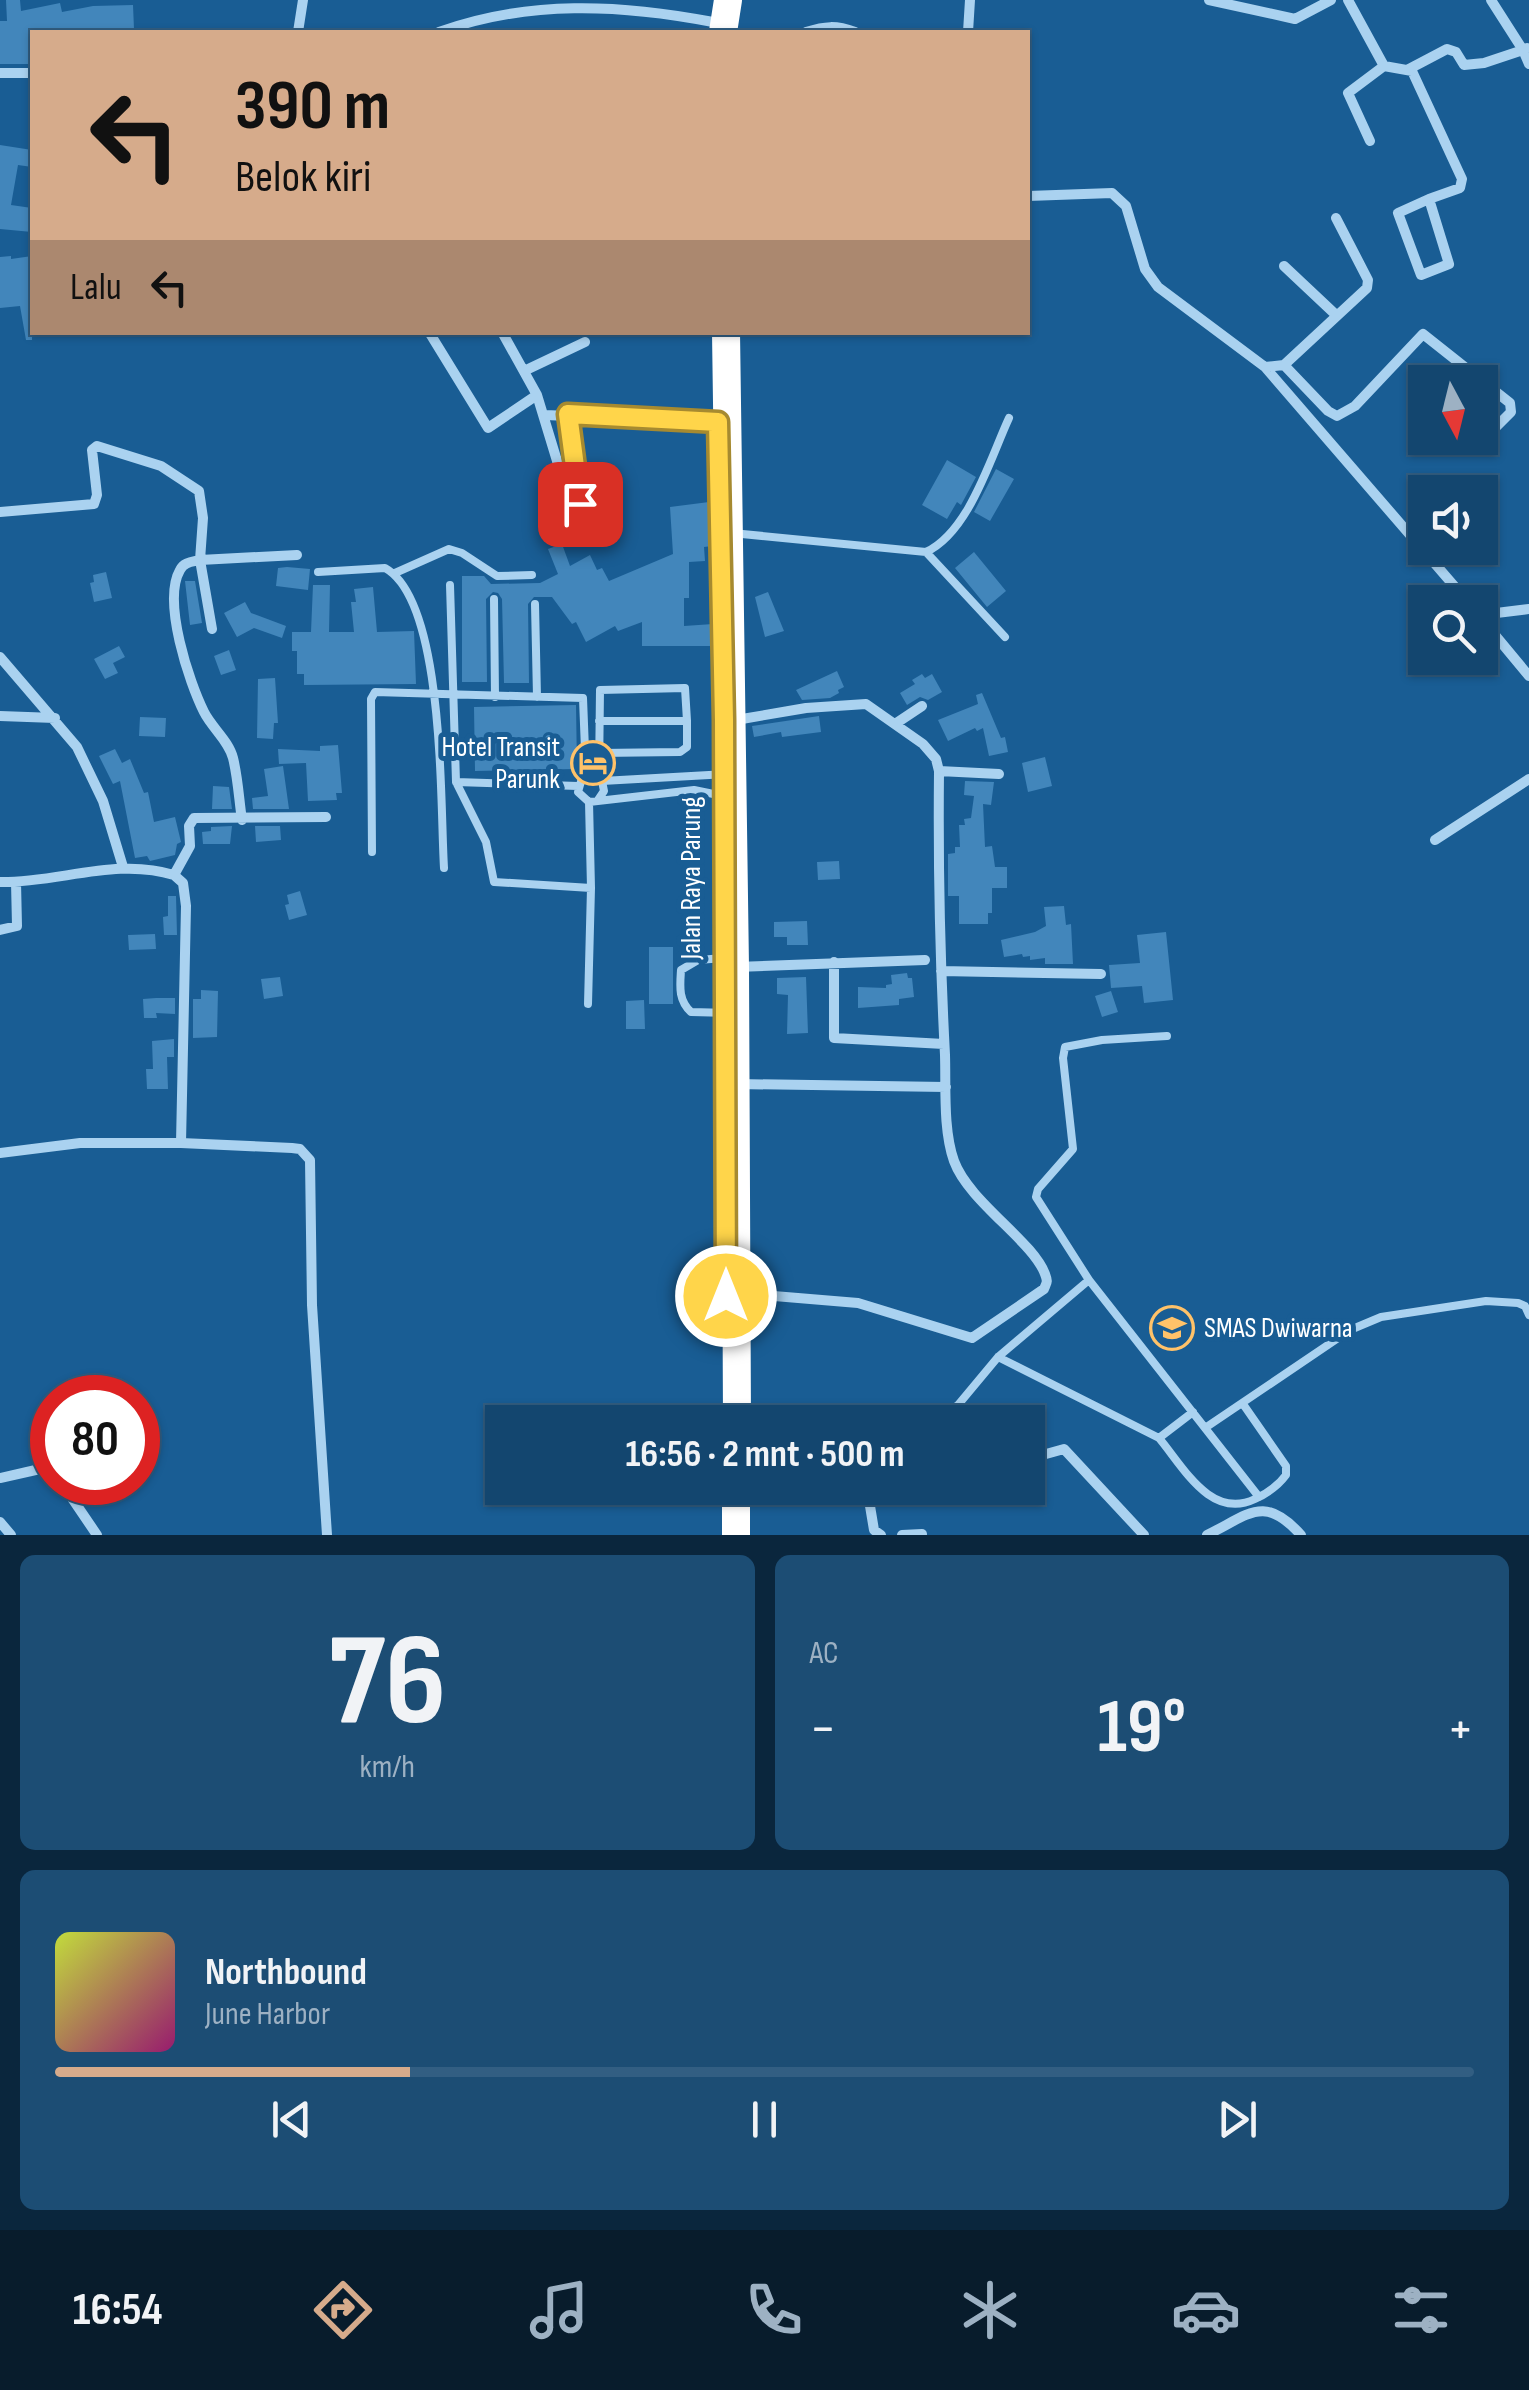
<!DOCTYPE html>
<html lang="id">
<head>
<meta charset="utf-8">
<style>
	body { margin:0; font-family:"Sofia Sans Condensed",sans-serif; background:#1c4d74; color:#f1f3f6; height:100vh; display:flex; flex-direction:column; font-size:38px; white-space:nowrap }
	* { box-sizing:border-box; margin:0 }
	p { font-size:32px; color:#9db1c3 }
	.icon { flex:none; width:55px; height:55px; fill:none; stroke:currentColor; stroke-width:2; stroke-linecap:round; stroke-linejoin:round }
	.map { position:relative; height:1535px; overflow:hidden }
	.panel { display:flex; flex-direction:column; gap:20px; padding:20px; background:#0a263d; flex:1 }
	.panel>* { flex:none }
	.top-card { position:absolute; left:30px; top:30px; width:1000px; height:305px; border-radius:0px; box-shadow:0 2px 8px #0004,0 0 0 2px #325e82; background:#d6ab8b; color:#111; overflow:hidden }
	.needle { width:65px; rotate:173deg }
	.fabs { position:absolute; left:1408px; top:365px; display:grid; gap:20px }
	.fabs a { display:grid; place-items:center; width:90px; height:90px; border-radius:0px; background:#13466f; box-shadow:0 2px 8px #0004,0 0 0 2px #325e82; font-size:50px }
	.speed { position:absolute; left:30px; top:1375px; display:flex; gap:20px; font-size:50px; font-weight:700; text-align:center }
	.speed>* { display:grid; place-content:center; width:130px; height:130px; border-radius:50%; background:#13466f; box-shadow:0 2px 8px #0004,0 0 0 2px #325e82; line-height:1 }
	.speed .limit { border:15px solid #d22; background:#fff; color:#111 }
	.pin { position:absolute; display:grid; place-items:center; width:85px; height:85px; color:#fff; margin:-42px; border-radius:20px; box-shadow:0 5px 15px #0006 }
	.me { position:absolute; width:110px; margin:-55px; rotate:0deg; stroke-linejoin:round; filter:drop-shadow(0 0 8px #0008) }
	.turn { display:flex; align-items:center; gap:35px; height:210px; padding:0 40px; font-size:45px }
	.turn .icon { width:130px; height:130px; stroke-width:2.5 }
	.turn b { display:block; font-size:70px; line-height:85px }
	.then { display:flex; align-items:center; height:95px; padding:0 40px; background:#0003; gap:20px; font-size:38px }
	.big { font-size:75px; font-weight:700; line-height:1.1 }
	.panel .card { flex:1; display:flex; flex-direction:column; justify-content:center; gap:15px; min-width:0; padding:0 35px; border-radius:15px; background:#1c4d74 }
	.panel .dial { align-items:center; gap:0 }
	.dial b { font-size:130px; line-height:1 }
	.song { display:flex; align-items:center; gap:30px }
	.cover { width:120px; height:120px; border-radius:15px; background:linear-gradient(135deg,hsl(70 70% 55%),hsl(320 70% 35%)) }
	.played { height:10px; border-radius:5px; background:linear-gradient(90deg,#d6ab8b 25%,#325e82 25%) }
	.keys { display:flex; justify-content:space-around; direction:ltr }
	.heat { display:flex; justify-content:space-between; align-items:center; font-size:55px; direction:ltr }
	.panel .tiles { flex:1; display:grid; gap:20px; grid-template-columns:1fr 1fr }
	.card:last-child { grid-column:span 2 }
	.trip { position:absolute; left:485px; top:1405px; width:560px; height:100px; border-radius:0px; background:#13466f; box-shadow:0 2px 8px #0004,0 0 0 2px #325e82; font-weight:700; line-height:100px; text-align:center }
	.tabs { display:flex; height:160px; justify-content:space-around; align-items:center; background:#081c2c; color:#9db1c3 }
	.tabs .icon { width:70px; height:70px }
	.tabs .on { color:#d6ab8b }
	.tabs b { font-size:45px; color:#f1f3f6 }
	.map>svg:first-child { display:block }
	.building { fill:#4286bb }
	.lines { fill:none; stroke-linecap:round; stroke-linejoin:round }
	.lane { stroke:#aad2f0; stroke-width:8 }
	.street { stroke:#aad2f0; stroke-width:10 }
	.highway { stroke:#fff; stroke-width:28 }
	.route-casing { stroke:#a68a30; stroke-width:25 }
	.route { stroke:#ffd54a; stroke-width:18 }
	.labels { text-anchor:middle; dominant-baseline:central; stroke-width:10; stroke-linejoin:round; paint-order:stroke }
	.poi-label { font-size:28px; fill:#fff; stroke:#195d94; text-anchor:end }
	.street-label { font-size:28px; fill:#fff; stroke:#195d94 }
</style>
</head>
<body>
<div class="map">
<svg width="1529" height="1535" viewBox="0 0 1529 1535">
	<rect width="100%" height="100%" fill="#195d94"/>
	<!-- building -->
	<path class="building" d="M 6,0 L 20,0 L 21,11 L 60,3 L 62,12 L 93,6 L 133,5 L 134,29 L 32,32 L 32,64 L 0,64 L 0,21 L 7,21 Z
		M 0,145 L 32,150 L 32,167 L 18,165 L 11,205 L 32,208 L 32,232 L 0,229 Z
		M 11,256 L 11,259 L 32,256 L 32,340 L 26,340 L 20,306 L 0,308 L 0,257 Z
		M 947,460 L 976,477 L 961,505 L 957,502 L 947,519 L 922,505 Z
		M 996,469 L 1014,479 L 990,521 L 974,512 Z
		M 709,502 L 712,546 L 704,547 L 705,561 L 689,562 L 689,598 L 684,598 L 684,626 L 713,624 L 713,646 L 642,646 L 642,622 L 618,631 L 615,626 L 586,642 L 576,622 L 572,624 L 552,597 L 534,597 L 528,604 L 529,683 L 504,683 L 502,599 L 498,593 L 493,592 L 486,599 L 487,682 L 462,682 L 462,576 L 484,576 L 491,584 L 540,583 L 558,574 L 548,549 L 562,544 L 570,566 L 590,555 L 597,570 L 602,568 L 609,581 L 673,554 L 670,507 Z
		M 974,552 L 1006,591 L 987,607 L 955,568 Z
		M 287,567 L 310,569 L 308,590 L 276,586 L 278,568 Z
		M 106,572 L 112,598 L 94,602 L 90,583 L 94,582 L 93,575 Z
		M 185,581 L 195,581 L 202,623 L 190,625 Z
		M 313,585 L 330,585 L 329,632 L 354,632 L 351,602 L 356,602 L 354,589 L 373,587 L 377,632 L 414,631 L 416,684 L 304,685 L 304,674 L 297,674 L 297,651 L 292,651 L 292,632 L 311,632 Z
		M 768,592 L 784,631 L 765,637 L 755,597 Z
		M 245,602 L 251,613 L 286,626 L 282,638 L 254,628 L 237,637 L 224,613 Z
		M 119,646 L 125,657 L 113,663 L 118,673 L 105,679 L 94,659 Z
		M 229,650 L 236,670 L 221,675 L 214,656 Z
		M 837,671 L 844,687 L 838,690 L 839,693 L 830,698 L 802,700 L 796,690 Z
		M 922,674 L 925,678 L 932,674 L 942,692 L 928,700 L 920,697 L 907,705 L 900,693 L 915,684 L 912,680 Z
		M 275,678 L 278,723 L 274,723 L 273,739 L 257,738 L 258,679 Z
		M 982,693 L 1001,738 L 1005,737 L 1008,752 L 989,756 L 983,728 L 977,731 L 975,728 L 948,741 L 938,720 L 978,704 L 976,695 Z
		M 576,705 L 577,769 L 475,771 L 474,707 Z
		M 819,716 L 821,732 L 782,737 L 781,732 L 754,737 L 752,726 Z
		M 140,717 L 166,718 L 165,737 L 139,736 Z
		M 338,745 L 342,793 L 336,793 L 337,800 L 308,801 L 306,763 L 279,764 L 278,749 L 320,751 L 320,746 Z
		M 115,749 L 122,763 L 130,759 L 144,793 L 148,792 L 154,822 L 175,817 L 181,842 L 177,844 L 175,855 L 150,861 L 147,856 L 135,858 L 120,781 L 113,784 L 99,756 Z
		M 1045,757 L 1052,786 L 1028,792 L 1022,763 Z
		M 283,766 L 289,809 L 253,809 L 252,798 L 268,796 L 264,769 Z
		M 965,781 L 994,782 L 991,805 L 983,804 L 985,847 L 992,846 L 995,867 L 1007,867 L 1007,888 L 992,888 L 992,913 L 988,913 L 988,924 L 959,924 L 959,896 L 948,896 L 948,854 L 955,853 L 955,847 L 960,847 L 959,825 L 965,825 L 964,819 L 971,818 L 974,796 L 964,795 Z
		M 213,786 L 229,787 L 232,809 L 212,809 Z
		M 232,826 L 230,844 L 203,844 L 202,832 L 211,831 L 211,827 Z
		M 255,826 L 280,826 L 281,840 L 256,842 Z
		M 839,861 L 840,879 L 818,880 L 817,862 Z
		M 300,891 L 307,915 L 289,920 L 285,905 L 289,904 L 287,895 Z
		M 168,896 L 176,896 L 177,935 L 164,935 L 163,917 L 168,916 Z
		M 1064,906 L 1066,925 L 1071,924 L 1073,964 L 1045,964 L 1045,958 L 1030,960 L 1030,956 L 1023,957 L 1022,954 L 1004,957 L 1001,940 L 1035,932 L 1046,926 L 1044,907 Z
		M 807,921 L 808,945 L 787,945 L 787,937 L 774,937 L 774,922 Z
		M 1166,932 L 1173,1000 L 1144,1003 L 1142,986 L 1111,988 L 1109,965 L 1140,963 L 1137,935 Z
		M 155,934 L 156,949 L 129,950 L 128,935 Z
		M 649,947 L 673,947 L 673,1004 L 649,1004 Z
		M 907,973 L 908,978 L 912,978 L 914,997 L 899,999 L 899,1005 L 858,1008 L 858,987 L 886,988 L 886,985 L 892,984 L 891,975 Z
		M 280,977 L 283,996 L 264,999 L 261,979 Z
		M 806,977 L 808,1033 L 787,1034 L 788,995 L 777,994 L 777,978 Z
		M 201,990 L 218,991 L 217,1037 L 193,1038 L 193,999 L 201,999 Z
		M 1111,991 L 1118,1012 L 1102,1017 L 1095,996 Z
		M 156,998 L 175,998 L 175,1014 L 156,1013 L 157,1018 L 144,1018 L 143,999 Z
		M 644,1000 L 645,1029 L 626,1029 L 626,1001 Z
		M 174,1039 L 174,1057 L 167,1057 L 168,1089 L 147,1089 L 146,1069 L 153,1069 L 152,1041 Z"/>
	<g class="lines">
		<!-- lane -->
		<path class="lane" d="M 732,533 L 926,552 C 969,532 990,459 1009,418
			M 926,552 L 1005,637
			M 318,572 L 385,568 C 445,601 440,804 444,868
			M 395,573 L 449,549 L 462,553 L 497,576 L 532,575
			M 450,585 L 456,782
			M 494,599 L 495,697
			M 535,604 L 537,697
			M 599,721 L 687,721 L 687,747 L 680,752 L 599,753
			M 599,777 L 600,690 L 685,688 L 687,721
			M 602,781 L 727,774
			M 578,786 L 456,782 L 486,842 L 494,882 L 591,888
			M 598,800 L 604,791 L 602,781 L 595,775 L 582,778 L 578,792 L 589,802 L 694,790 L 728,797
			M 372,852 L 371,699 L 375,692 L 583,698 L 586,776
			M 724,958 L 698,960 L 681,970 C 680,986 678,1000 691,1012 L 730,1013
			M 588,1004 L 591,888 L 589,802
			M 1089,1280 L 1205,1428 L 1350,1330 L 1381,1317 L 1486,1301 L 1518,1303 L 1525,1306 L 1529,1315
			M 998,1357 L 1159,1438 L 1193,1412
			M 745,1407 L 771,1422
			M 859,1422 L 946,1413 L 958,1405 L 998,1357 L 1089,1280 L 1036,1197 L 1038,1189 L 1073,1149 L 1063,1058 L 1065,1047 L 1102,1040 L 1167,1036
			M 1205,1428 L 1259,1497
			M 1159,1438 C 1184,1468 1211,1520 1255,1499 C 1268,1493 1278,1486 1286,1475 L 1286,1466 L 1243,1404"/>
		<!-- street -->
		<path class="street" d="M 1209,0 L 1295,19 L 1331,0
			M 1348,0 L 1384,66 L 1412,71 L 1462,179 L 1460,188 L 1429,199
			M 1491,0 L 1523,50 L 1527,48
			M 298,32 L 303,0
			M 439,32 C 528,0 619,4 713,22
			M 806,32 C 825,26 836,25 855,32
			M 968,32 L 970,0
			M 1409,69 L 1447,49 L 1456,52 L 1464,65 L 1484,63 L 1523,50 L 1529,64
			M 0,73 L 32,73
			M 1370,141 L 1348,93 L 1384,66
			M 1028,196 L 1112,193 L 1126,206 L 1145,269 L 1158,287 L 1265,367 L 1468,602
			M 1429,199 L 1449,264 L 1421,275 L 1398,213 Z
			M 1284,266 L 1335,314
			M 429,332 L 488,428 L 537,395
			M 502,332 L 537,395 L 571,507 L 580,503 L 569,414
			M 1284,365 L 1328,411 L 1337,416 L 1355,406 L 1423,334 L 1510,403 L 1511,412 L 1481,442
			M 1265,367 L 1284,365 L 1367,288 L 1368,280 L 1336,218
			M 524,371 L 585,342
			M 1460,382 L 1471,370
			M 545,415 L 717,422
			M 0,512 L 94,504 L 97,495 L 92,450 L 97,446 L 161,466 L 199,491 L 203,518 L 200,560 C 192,562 184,562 180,570 C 162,601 189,682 204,712 C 212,728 229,741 233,758 C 238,778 239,800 242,820
			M 1480,615 L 1529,609
			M 1480,617 L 1529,676
			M 212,629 L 200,560 L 297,555
			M 0,657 L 77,747 L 103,801 L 123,867
			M 0,716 L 55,718
			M 736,720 L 806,708 L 866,704 L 923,744 L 936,759 L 939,771 C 938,866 940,960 945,1055 C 946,1088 943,1130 954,1161 C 969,1202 1033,1241 1045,1274 C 1048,1282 1047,1282 1044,1289 L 972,1338 L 858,1303 L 737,1293
			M 895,724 L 922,706
			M 939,771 L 999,774
			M 1435,840 L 1529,779
			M 174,875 L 183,883 L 186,906 L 181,1143 L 292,1148 L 300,1149 L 310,1160 L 312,1305 L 327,1535
			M 0,882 C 58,883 117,857 174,875 L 190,846 L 189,826 L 194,818 L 326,817
			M 0,930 L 17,926 L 16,882
			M 834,962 L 834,1038 L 944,1044
			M 736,967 L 925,960
			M 941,971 L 1101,974
			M 737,1084 L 946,1087
			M 0,1153 L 80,1143 L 181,1143
			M 1028,1459 L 1064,1449 L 1144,1535
			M 0,1478 L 40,1469 L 52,1472
			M 61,1482 L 97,1535
			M 867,1488 L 874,1530 L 881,1535
			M 0,1522 L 11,1535
			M 902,1535 L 922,1534
			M 1207,1535 C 1250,1514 1264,1494 1301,1535"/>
		<!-- highway -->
		<path class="highway" d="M 723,32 L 728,0
			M 726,332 L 735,967 L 737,1422
			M 736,1535 L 736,1488"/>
	</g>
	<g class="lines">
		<!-- route casing -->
		<g class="route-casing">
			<path id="route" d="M 580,504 L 568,414 L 718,422 L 724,720 L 726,1296"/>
		</g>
		<!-- route -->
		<use href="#route" class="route"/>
	</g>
	<!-- icons -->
	<defs>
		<g id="hotel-ring" transform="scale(2.25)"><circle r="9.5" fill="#195d94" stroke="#ffc269" stroke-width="1.5"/><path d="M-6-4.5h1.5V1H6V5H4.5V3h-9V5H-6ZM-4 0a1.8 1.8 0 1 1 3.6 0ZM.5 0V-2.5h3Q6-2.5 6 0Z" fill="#ffc269"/></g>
		<g id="school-ring" transform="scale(2.25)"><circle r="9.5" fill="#195d94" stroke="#ffc269" stroke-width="1.5"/><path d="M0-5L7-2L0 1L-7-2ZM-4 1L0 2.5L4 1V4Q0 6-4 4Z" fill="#ffc269"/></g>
	</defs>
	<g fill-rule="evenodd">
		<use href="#hotel-ring" x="593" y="763"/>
		<use href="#school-ring" x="1172" y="1328"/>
	</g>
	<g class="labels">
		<!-- poi labels -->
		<g class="poi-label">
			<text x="560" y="747">Hotel Transit<tspan x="560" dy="32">Parunk</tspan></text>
			<text x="1204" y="1328" text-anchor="start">SMAS Dwiwarna</text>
		</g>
		<!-- street labels -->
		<g class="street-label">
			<text transform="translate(691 878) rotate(-90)">Jalan Raya Parung</text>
		</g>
	</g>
</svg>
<div class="fabs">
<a><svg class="needle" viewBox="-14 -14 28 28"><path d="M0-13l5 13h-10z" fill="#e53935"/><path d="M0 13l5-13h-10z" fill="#9db1c3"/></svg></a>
<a><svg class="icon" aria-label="sound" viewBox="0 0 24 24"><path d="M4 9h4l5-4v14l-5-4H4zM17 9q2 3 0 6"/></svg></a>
<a><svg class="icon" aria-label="search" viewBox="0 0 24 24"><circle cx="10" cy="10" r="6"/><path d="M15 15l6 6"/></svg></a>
</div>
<div class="speed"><div class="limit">80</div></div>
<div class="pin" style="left:580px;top:504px;background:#d93025"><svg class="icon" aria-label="arrive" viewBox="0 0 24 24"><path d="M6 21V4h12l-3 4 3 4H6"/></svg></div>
<svg class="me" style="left:726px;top:1296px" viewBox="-20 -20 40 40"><circle r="17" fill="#ffd54a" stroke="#fff" stroke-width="3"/><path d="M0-11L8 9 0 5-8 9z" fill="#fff"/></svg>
<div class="trip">16:56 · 2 mnt · 500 m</div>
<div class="top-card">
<div class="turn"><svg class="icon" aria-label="left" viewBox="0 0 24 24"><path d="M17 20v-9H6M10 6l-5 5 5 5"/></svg><div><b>390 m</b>Belok kiri</div></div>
<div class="then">Lalu<svg class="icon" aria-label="left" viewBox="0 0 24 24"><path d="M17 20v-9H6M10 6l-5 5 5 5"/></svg></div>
</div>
</div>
<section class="panel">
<div class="tiles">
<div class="card dial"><b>76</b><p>km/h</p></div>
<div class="card"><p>AC</p>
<div class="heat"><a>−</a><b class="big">19°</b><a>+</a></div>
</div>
<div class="card">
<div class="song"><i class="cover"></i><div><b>Northbound</b><p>June Harbor</p></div></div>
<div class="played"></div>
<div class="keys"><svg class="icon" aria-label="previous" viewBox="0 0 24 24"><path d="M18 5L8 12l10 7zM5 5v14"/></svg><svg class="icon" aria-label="pause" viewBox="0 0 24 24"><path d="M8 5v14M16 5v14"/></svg><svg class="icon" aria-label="next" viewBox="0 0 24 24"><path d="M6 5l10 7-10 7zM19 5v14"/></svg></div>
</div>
</div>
</section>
<nav class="tabs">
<b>16:54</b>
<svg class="icon on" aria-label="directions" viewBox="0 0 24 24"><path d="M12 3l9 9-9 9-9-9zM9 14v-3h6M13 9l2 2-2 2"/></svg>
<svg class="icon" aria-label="music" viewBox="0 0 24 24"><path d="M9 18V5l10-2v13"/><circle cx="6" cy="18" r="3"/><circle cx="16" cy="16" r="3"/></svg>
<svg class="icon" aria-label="phone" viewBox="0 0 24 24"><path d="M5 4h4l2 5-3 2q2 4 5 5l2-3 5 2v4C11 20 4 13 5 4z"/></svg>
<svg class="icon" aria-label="climate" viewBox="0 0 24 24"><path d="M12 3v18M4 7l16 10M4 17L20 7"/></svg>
<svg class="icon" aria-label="car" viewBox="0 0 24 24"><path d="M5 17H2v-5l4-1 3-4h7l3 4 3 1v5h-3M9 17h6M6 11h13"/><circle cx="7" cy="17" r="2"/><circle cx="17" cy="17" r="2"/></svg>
<svg class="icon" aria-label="filters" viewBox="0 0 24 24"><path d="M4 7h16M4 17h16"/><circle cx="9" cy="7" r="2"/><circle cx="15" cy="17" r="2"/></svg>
</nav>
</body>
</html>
